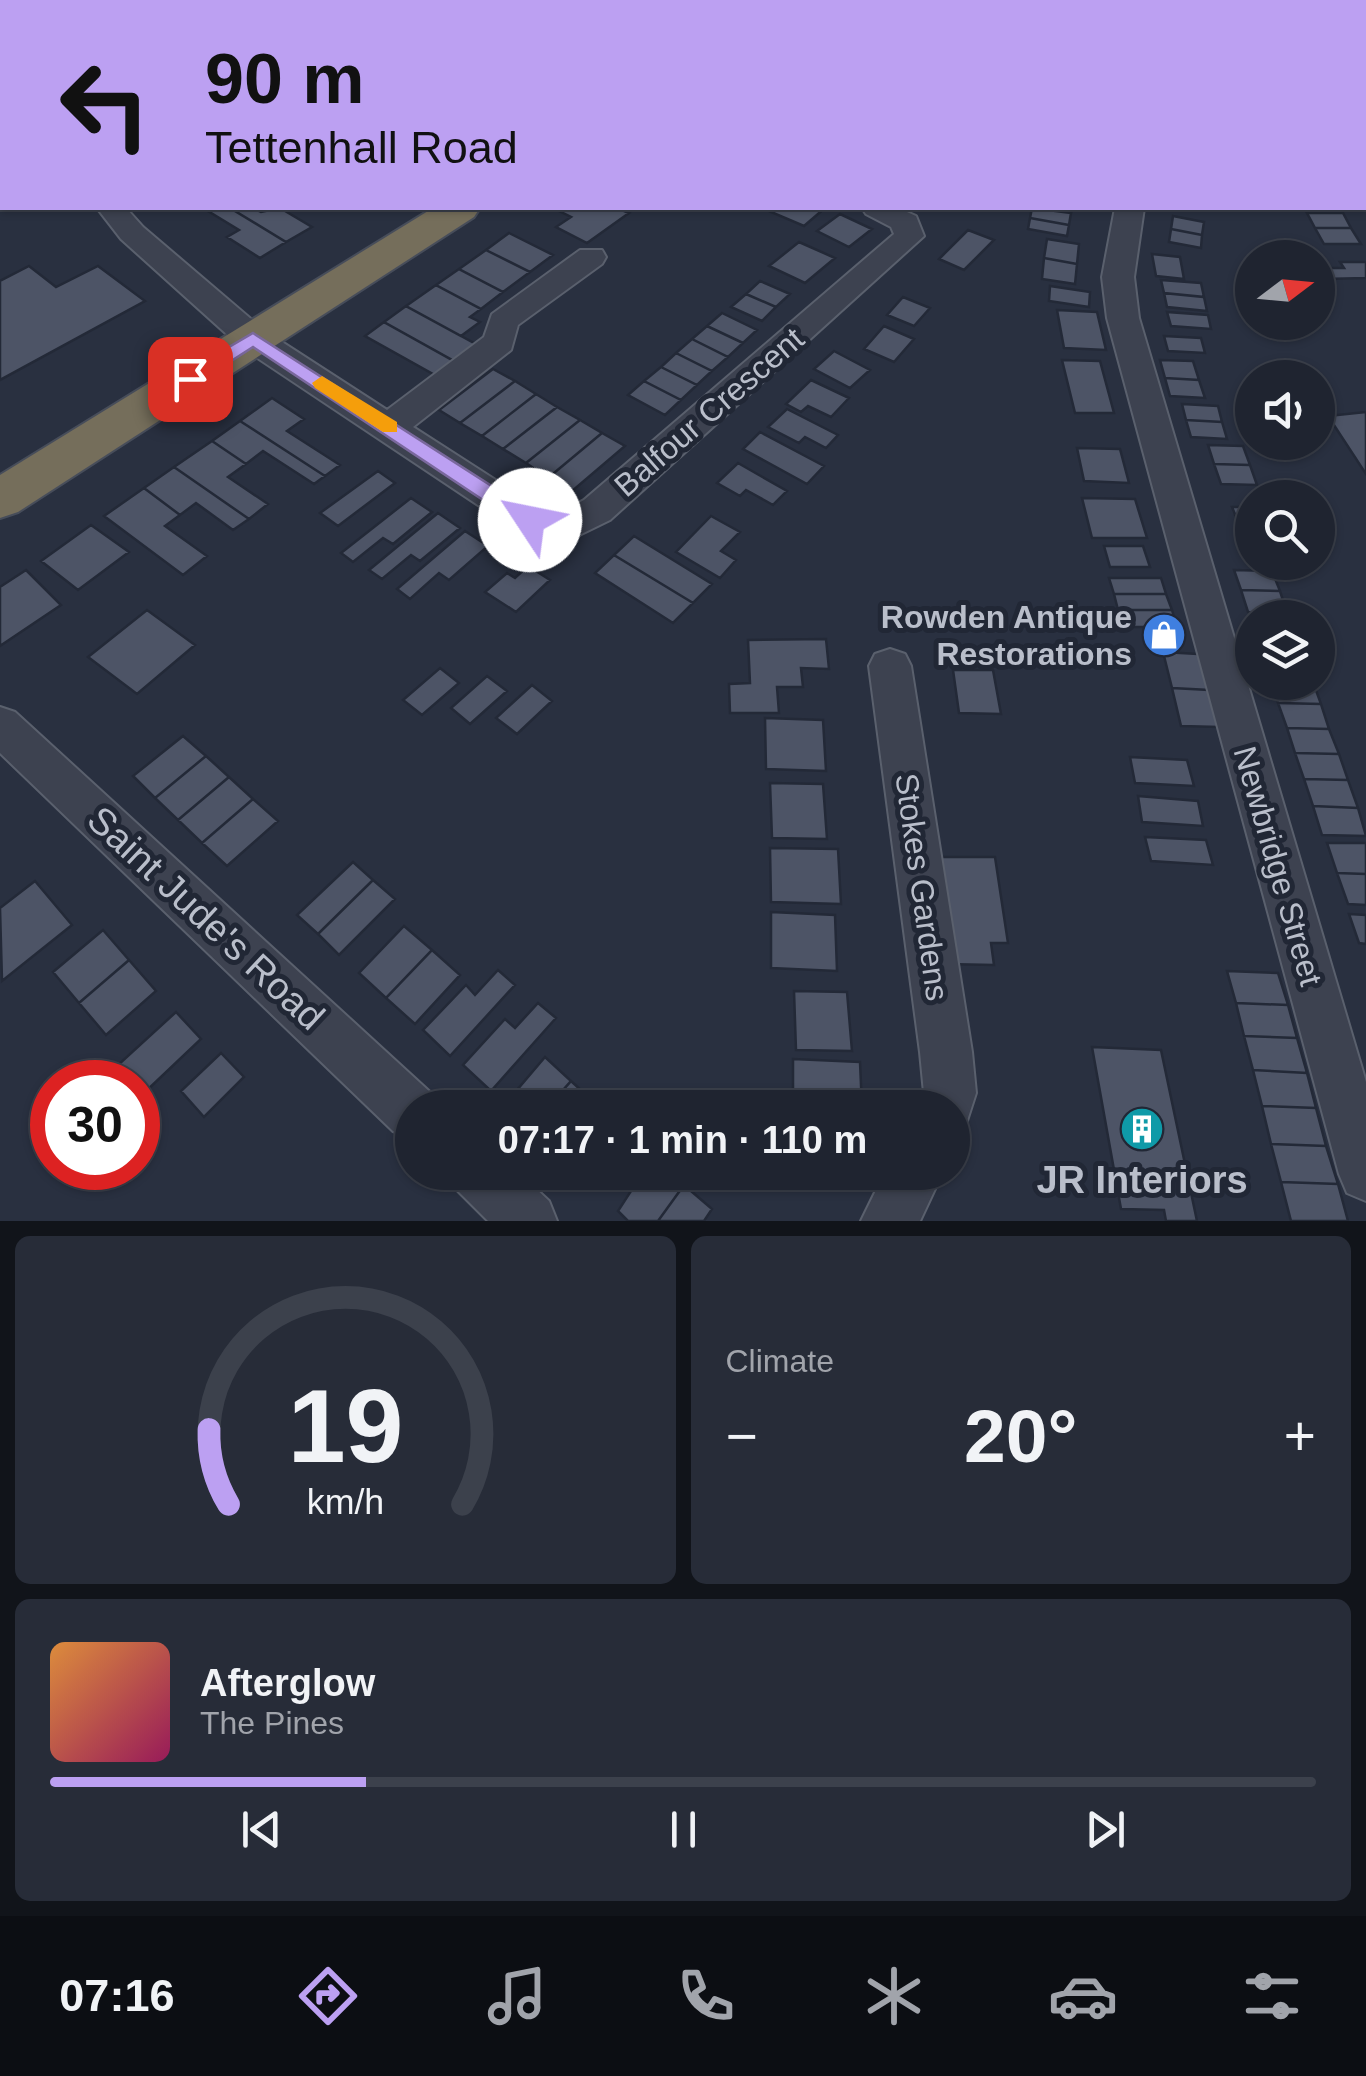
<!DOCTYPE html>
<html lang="en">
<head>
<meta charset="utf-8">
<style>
	body { margin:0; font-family:Helvetica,sans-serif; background:#272c38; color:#f1f3f6; height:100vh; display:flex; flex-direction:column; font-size:38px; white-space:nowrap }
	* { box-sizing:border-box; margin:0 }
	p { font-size:32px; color:#a1a4ab }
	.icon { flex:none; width:55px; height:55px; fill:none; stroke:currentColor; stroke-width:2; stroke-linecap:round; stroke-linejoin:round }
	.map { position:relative; height:1221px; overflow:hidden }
	.panel { display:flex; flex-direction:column; gap:15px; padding:15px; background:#11141a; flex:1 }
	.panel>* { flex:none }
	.guide { position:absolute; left:0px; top:0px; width:1368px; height:210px; box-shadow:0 2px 8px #0004,0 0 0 2px #3c414c; background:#bca0f2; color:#111; overflow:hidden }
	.needle { width:65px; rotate:74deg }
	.tools { position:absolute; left:1235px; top:240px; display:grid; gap:20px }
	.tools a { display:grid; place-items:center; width:100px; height:100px; border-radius:50%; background:#1f2430; box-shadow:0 2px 8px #0004,0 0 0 2px #3c414c; font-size:50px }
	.speed { position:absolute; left:30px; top:1060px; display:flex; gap:20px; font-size:50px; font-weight:700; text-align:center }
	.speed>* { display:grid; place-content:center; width:130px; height:130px; border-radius:50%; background:#1f2430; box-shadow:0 2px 8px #0004,0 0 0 2px #3c414c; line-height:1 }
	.speed .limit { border:15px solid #d22; background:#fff; color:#111 }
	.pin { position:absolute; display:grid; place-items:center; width:85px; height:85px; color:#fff; margin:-42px; border-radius:20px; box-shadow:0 5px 15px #0006 }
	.me { position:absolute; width:110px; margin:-55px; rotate:304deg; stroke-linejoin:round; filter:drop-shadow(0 0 8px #0008) }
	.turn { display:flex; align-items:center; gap:35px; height:210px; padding:0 40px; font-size:45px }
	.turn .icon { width:130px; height:130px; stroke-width:2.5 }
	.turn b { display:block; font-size:70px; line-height:85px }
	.big { font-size:75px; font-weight:700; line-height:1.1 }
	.panel .tile { flex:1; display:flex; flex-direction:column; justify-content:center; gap:15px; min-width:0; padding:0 35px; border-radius:15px; background:#272c38 }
	.panel .dial { align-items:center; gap:0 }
	.dial svg { height:260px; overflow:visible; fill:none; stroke:#3c414c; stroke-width:7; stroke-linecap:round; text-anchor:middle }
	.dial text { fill:#f1f3f6; stroke:none }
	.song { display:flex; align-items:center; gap:30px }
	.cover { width:120px; height:120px; border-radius:15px; background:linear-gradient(135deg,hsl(30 70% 55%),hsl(330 70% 35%)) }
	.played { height:10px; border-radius:5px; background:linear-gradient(90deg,#bca0f2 25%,#3c414c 25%) }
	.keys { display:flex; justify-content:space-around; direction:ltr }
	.heat { display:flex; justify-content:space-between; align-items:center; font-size:55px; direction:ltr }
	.panel .tiles { flex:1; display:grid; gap:15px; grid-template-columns:1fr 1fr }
	.tile:last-child { grid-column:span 2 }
	.trip { position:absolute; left:395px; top:1090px; width:575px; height:100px; border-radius:50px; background:#1f2430; box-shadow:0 2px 8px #0004,0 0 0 2px #3c414c; font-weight:700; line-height:100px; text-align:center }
	.tab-bar { display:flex; height:160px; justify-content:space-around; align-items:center; background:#0c0e13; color:#a1a4ab }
	.tab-bar .icon { width:70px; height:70px }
	.tab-bar .active { color:#bca0f2 }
	.tab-bar b { font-size:45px; color:#f1f3f6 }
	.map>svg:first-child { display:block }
	.building { fill:#4d5466; stroke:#232937; stroke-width:2.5 }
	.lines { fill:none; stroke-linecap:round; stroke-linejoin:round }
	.minor-casing { stroke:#5a606d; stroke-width:4 }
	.highway-casing { stroke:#474d5a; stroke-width:4 }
	.path { stroke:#4b5a5f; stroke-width:4; stroke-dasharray:5 5; stroke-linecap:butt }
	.minor { fill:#3d4250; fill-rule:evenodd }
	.highway { fill:#756e5b; fill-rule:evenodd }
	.route { fill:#bca0f2; stroke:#7a689d; stroke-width:2.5 }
	.slow { fill:#f59e0b }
	.labels { text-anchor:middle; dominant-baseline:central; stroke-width:10; stroke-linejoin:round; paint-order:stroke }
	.street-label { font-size:32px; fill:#b9beca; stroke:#212735 }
	.poi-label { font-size:32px; font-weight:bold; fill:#b9beca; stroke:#212735; text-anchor:end }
	.near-street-label { font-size:38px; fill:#b9beca; stroke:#212735 }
	.near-poi-label { font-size:38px; font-weight:bold; fill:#b9beca; stroke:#212735 }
</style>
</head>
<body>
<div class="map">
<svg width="1366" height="1221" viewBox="0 0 1366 1221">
	<rect width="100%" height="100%" fill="#293040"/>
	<!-- building -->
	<path class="building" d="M 203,208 L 230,208 L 286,242 L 260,258 L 227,237 L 239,230 Z
		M 230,208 L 253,208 L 261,212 L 280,208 L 312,227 L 286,242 Z
		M 553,208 L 617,208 L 629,213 L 587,243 L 556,227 L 571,217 Z
		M 776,208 L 825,208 L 804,226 L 771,212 Z
		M 1032,208 L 1071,213 L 1069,225 L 1030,218 Z
		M 1307,213 L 1343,213 L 1351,228 L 1315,228 Z
		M 840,214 L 872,229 L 849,247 L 817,231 Z
		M 1173,216 L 1204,222 L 1202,235 L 1171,229 Z
		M 1030,218 L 1069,225 L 1067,236 L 1028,229 Z
		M 1315,228 L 1351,228 L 1361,244 L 1324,244 Z
		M 1171,229 L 1202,235 L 1201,248 L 1169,242 Z
		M 968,230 L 994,240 L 964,270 L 939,259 Z
		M 509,233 L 553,255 L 530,272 L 486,250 Z
		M 1047,239 L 1079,244 L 1077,264 L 1044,258 Z
		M 799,242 L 835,258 L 805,283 L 769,266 Z
		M 486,250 L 530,272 L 503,292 L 459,269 Z
		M 1152,254 L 1180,257 L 1184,279 L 1156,276 Z
		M 1044,258 L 1077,264 L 1075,284 L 1042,279 Z
		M 1340,262 L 1366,262 L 1366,278 L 1324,279 L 1318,268 L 1344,268 Z
		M 29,266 L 56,287 L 98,266 L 145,301 L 0,380 L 0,281 Z
		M 459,269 L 503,292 L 481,309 L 436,285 Z
		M 1161,280 L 1201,283 L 1204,297 L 1164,293 Z
		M 760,281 L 790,294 L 776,307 L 746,294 Z
		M 436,285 L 481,309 L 470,317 L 480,322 L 461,336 L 406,306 Z
		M 1050,286 L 1090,292 L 1089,307 L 1049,301 Z
		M 1164,293 L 1204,297 L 1207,311 L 1167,307 Z
		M 746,294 L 776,307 L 762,321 L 731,307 Z
		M 903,297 L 930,308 L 914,326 L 887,315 Z
		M 406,306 L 483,348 L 461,365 L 384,322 Z
		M 1057,310 L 1097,312 L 1106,350 L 1064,348 Z
		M 1167,312 L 1208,315 L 1211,329 L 1171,326 Z
		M 722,313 L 757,330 L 743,343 L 707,326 Z
		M 384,322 L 461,365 L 442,379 L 365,336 Z
		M 707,326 L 743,343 L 728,357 L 692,339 Z
		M 884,326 L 914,339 L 894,362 L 864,349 Z
		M 1164,336 L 1201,338 L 1205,353 L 1168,351 Z
		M 692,339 L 728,357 L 712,371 L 676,353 Z
		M 834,351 L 870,370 L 850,388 L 814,369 Z
		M 676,353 L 712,371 L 697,385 L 661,367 Z
		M 1062,360 L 1100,361 L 1114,413 L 1075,413 Z
		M 1160,360 L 1193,361 L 1199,380 L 1165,378 Z
		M 661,367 L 697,385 L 681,400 L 644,381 Z
		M 493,369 L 515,381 L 460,423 L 439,410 Z
		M 1165,378 L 1199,380 L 1205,398 L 1170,396 Z
		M 811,380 L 849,398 L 831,417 L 808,406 L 801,412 L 786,404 Z
		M 515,381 L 536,394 L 482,436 L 460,423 Z
		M 644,381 L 681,400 L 665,415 L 628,395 Z
		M 536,394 L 557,407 L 503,449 L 482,436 Z
		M 272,398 L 304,419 L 287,431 L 340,465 L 325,476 L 240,421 Z
		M 1182,404 L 1218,406 L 1222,422 L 1186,420 Z
		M 557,407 L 580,420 L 526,463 L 503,449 Z
		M 787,409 L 838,435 L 826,448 L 805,437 L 799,443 L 768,427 Z
		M 1366,412 L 1366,474 L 1328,416 Z
		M 580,420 L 602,433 L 548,478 L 526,463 Z
		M 1186,420 L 1222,422 L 1227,439 L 1191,437 Z
		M 240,421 L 325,476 L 314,484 L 263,451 L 246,464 L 212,441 Z
		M 760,432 L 824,466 L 807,484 L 743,449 Z
		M 602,433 L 625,446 L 571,492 L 548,478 Z
		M 212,441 L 246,464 L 228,477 L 268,504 L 249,519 L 174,467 Z
		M 1208,445 L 1243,446 L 1250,465 L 1214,464 Z
		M 1077,448 L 1120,449 L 1129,483 L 1084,481 Z
		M 738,463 L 787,491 L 773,505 L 746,490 L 740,496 L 717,483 Z
		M 1214,464 L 1250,465 L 1257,485 L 1221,484 Z
		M 174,467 L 249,519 L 233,530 L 196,503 L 180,515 L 144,488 Z
		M 378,471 L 395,483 L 338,526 L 320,513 Z
		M 144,488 L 180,515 L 165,526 L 207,556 L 183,575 L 104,516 Z
		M 411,498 L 432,512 L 393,544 L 383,538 L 353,562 L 341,553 Z
		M 1082,498 L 1135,499 L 1147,538 L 1092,538 Z
		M 1232,507 L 1252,507 L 1252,529 L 1241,529 Z
		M 438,513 L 460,528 L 420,561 L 411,555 L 382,579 L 369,570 Z
		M 711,516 L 740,532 L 721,551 L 736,560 L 720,578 L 676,552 Z
		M 91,525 L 129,552 L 78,590 L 41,561 Z
		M 465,531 L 488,546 L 449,580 L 439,573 L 410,599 L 397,589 Z
		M 634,536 L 712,584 L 693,603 L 614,555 Z
		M 1104,546 L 1143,546 L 1150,567 L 1110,567 Z
		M 614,555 L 693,603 L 673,623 L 595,573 Z
		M 528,566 L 550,580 L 516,612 L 485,592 L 507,573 L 515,578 Z
		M 26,570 L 61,605 L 0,646 L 0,587 Z
		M 1234,570 L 1272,571 L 1280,591 L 1241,590 Z
		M 1109,578 L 1161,578 L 1166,594 L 1114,594 Z
		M 1241,590 L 1280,591 L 1287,613 L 1248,612 Z
		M 1114,594 L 1166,594 L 1172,610 L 1118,610 Z
		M 147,610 L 195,645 L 137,694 L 88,657 Z
		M 1118,610 L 1172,610 L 1177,627 L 1123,627 Z
		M 826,639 L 829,669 L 801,668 L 803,687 L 777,687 L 779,713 L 730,713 L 729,684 L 750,683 L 748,640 Z
		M 1163,652 L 1198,654 L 1209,690 L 1172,688 Z
		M 440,668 L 459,683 L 422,715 L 403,700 Z
		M 953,670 L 993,670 L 1001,714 L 959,713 Z
		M 487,676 L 507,691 L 470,724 L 451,708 Z
		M 1272,682 L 1313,682 L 1321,704 L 1278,703 Z
		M 532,685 L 552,701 L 517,734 L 496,718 Z
		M 1172,688 L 1209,690 L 1219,727 L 1181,726 Z
		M 1278,703 L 1321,704 L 1329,729 L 1287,728 Z
		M 765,718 L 823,720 L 826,771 L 766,769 Z
		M 1287,728 L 1329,729 L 1339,754 L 1295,753 Z
		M 183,736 L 206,756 L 155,798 L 133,776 Z
		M 1295,753 L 1339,754 L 1348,780 L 1304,779 Z
		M 206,756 L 229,777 L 178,820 L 155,798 Z
		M 1130,757 L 1187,760 L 1194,786 L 1135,783 Z
		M 229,777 L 253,799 L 202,843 L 178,820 Z
		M 1304,779 L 1348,780 L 1358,808 L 1313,806 Z
		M 770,783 L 823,784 L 827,839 L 772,838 Z
		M 1138,796 L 1198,801 L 1203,826 L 1142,822 Z
		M 253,799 L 278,821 L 227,866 L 202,843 Z
		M 1313,806 L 1358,808 L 1366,836 L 1322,835 Z
		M 1145,837 L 1206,840 L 1213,865 L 1151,861 Z
		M 1327,843 L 1366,843 L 1366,874 L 1337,873 Z
		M 770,848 L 838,849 L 841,904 L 771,902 Z
		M 930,857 L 995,857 L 1008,943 L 991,943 L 994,965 L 945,964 Z
		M 353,862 L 373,880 L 318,934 L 297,915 Z
		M 1337,873 L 1366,874 L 1366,905 L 1348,904 Z
		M 373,880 L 395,899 L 339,955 L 318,934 Z
		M 35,881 L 72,925 L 2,981 L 0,908 Z
		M 771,912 L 835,915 L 837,971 L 771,968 Z
		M 1349,914 L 1366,915 L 1366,944 L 1359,943 Z
		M 404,926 L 432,950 L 386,998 L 359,973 Z
		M 103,930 L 129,960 L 79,1003 L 53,972 Z
		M 432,950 L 460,975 L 415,1024 L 386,998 Z
		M 129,960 L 156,991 L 106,1035 L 79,1003 Z
		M 498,970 L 515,985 L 450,1056 L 423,1030 L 466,985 L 475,995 Z
		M 1227,971 L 1278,973 L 1288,1005 L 1236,1003 Z
		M 794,991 L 847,992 L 852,1051 L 796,1050 Z
		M 538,1003 L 556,1018 L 491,1091 L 463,1065 L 505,1019 L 515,1028 Z
		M 1236,1003 L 1288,1005 L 1297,1038 L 1244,1036 Z
		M 176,1012 L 201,1039 L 143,1094 L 138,1082 L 133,1082 L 118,1065 Z
		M 1244,1036 L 1297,1038 L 1307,1073 L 1253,1070 Z
		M 1092,1047 L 1161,1050 L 1197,1221 L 1166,1221 L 1164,1210 L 1121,1209 Z
		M 221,1053 L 244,1077 L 204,1117 L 181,1091 Z
		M 545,1057 L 571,1081 L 547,1108 L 509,1108 L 505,1104 Z
		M 793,1059 L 860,1062 L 862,1108 L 793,1108 Z
		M 1253,1070 L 1307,1073 L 1316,1108 L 1262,1106 Z
		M 571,1081 L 596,1104 L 594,1108 L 547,1108 Z
		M 1262,1106 L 1316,1108 L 1326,1146 L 1271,1144 Z
		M 1271,1144 L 1326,1146 L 1338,1184 L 1281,1182 Z
		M 618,1172 L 672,1172 L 684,1185 L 658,1221 L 628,1221 L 618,1211 L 633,1188 Z
		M 1281,1182 L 1338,1184 L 1348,1221 L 1291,1221 Z
		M 684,1185 L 712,1209 L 704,1221 L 658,1221 Z"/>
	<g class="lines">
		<!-- minor casing -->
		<g class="minor-casing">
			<path id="minor" d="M 1220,0 L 1245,0 L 1246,2 L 1222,2 Z
				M 2,70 L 2,86 L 0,87 L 0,71 Z
				M 1365,75 L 1366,75 L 1366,91 L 1365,91 Z
				M 0,156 L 2,156 L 1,173 L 0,173 Z
				M 1365,186 L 1366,187 L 1366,205 L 1365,204 Z
				M 97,208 L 126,208 L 143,227 L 265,331 L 387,410 L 484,337 L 492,314 L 580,250 L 602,250 L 606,257 L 602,264 L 518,325 L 511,350 L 413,427 L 539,508 L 562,512 L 584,500 L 894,234 L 891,227 L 866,214 L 862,208 L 898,208 L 916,216 L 924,236 L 610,520 L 567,541 L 517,531 L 241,347 L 121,239 Z
				M 1115,208 L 1144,208 L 1134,277 L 1139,318 L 1366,1082 L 1366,1201 L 1347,1193 L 1339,1174 L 1107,318 L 1102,277 Z
				M 890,649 L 905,654 L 911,666 L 972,1052 L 976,1093 L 965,1127 L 952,1132 L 952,1108 L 920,1108 L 924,1093 L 920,1052 L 869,666 L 875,654 Z
				M 0,707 L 15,712 L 431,1093 L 437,1108 L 412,1108 L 412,1138 L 393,1131 L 0,753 Z
				M 450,1172 L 518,1172 L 549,1201 L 557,1221 L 488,1221 L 458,1191 Z
				M 885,1172 L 943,1172 L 920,1221 L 861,1221 Z"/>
		</g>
		<!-- highway casing -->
		<g class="highway-casing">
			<path id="highway" d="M 433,208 L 480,208 L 474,217 L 18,512 L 0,518 L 0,475 Z"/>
		</g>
		<!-- path -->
		<path class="path" d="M 0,1 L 4,0"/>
		<!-- minor -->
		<use href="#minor" class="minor"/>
		<!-- highway -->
		<use href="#highway" class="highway"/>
	</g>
	<!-- route -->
	<path class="route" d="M 253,333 L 537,515 L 540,520 L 537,526 L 522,526 L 253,347 L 197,383 L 183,383 L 183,374 Z"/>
	<!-- slow -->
	<path class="slow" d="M 322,376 L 397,422 L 397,432 L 383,432 L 315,388 L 312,383 Z"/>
	<!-- icons -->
	<defs>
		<g id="shop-disc" transform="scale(2.25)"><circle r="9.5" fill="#3f7fe0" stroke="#212735"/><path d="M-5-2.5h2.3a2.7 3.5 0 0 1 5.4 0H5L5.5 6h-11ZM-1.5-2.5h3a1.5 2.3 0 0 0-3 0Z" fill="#fff"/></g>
		<g id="building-disc" transform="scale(2.25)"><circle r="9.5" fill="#0f9aa8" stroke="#212735"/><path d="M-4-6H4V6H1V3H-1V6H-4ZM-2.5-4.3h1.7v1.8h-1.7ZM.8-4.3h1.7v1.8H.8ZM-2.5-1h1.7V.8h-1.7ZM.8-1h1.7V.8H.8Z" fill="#fff"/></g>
	</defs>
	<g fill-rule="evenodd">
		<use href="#shop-disc" x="1164" y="635"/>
		<use href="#building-disc" x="1142" y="1129"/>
	</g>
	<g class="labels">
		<!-- street labels -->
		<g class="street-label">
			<text transform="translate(709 412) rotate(-41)">Balfour Crescent</text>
			<text transform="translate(1278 866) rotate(74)">Newbridge Street</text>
			<text transform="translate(922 887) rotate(82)">Stokes Gardens</text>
		</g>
		<!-- poi labels -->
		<g class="poi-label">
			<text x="1132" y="617">Rowden Antique<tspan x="1132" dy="37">Restorations</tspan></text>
		</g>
		<!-- near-street labels -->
		<g class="near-street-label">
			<text transform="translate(206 918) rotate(43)">Saint Jude's Road</text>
		</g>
		<!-- near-poi labels -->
		<g class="near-poi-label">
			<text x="1142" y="1180">JR Interiors</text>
		</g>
	</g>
</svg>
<div class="tools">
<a><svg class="needle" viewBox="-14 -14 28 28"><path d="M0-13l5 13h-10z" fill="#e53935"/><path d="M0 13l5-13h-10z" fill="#a1a4ab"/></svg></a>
<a><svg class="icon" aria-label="sound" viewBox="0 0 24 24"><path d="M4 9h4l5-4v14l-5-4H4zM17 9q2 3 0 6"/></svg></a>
<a><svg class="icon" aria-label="search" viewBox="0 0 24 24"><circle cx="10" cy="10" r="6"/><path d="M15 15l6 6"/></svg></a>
<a><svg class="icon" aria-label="layers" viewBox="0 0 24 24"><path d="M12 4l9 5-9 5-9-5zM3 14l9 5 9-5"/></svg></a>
</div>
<div class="speed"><div class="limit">30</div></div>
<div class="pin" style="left:190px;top:379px;background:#d93025"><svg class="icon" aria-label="arrive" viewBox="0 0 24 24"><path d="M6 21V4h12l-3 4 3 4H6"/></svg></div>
<svg class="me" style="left:530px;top:520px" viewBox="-20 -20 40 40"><circle r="19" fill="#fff"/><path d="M0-13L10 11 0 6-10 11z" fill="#bca0f2"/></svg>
<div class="trip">07:17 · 1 min · 110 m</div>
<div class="guide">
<div class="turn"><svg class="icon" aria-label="left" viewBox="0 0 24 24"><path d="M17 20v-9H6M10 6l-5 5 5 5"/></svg><div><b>90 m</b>Tettenhall Road</div></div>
</div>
</div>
<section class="panel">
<div class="tiles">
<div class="tile dial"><svg viewBox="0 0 100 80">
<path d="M14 69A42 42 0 1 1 86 69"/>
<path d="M14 69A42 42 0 0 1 8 46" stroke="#bca0f2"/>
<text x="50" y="56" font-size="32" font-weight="700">19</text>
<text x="50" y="72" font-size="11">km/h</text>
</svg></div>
<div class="tile"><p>Climate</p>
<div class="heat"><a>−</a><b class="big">20°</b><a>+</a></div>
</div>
<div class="tile">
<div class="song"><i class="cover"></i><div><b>Afterglow</b><p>The Pines</p></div></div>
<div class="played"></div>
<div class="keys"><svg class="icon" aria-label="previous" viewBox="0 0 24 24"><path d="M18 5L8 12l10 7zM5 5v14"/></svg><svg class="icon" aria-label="pause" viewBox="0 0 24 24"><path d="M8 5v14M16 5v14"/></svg><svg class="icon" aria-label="next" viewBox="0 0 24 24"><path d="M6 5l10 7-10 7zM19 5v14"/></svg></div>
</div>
</div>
</section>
<nav class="tab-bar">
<b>07:16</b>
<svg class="icon active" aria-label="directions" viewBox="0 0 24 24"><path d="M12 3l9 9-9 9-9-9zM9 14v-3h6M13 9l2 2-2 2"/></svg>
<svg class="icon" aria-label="music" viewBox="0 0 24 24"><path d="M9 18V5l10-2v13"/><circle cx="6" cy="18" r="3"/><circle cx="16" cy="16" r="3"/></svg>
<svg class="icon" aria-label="phone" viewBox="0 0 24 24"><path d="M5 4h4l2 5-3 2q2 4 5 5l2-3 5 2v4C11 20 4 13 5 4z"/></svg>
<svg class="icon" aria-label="climate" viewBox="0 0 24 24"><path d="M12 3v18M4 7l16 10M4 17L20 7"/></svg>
<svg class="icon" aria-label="car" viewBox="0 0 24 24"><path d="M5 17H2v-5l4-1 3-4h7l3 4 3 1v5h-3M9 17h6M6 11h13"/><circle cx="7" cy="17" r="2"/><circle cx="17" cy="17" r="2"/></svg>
<svg class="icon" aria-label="filters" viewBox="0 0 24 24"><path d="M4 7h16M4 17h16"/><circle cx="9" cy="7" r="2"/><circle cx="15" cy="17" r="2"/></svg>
</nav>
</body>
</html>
